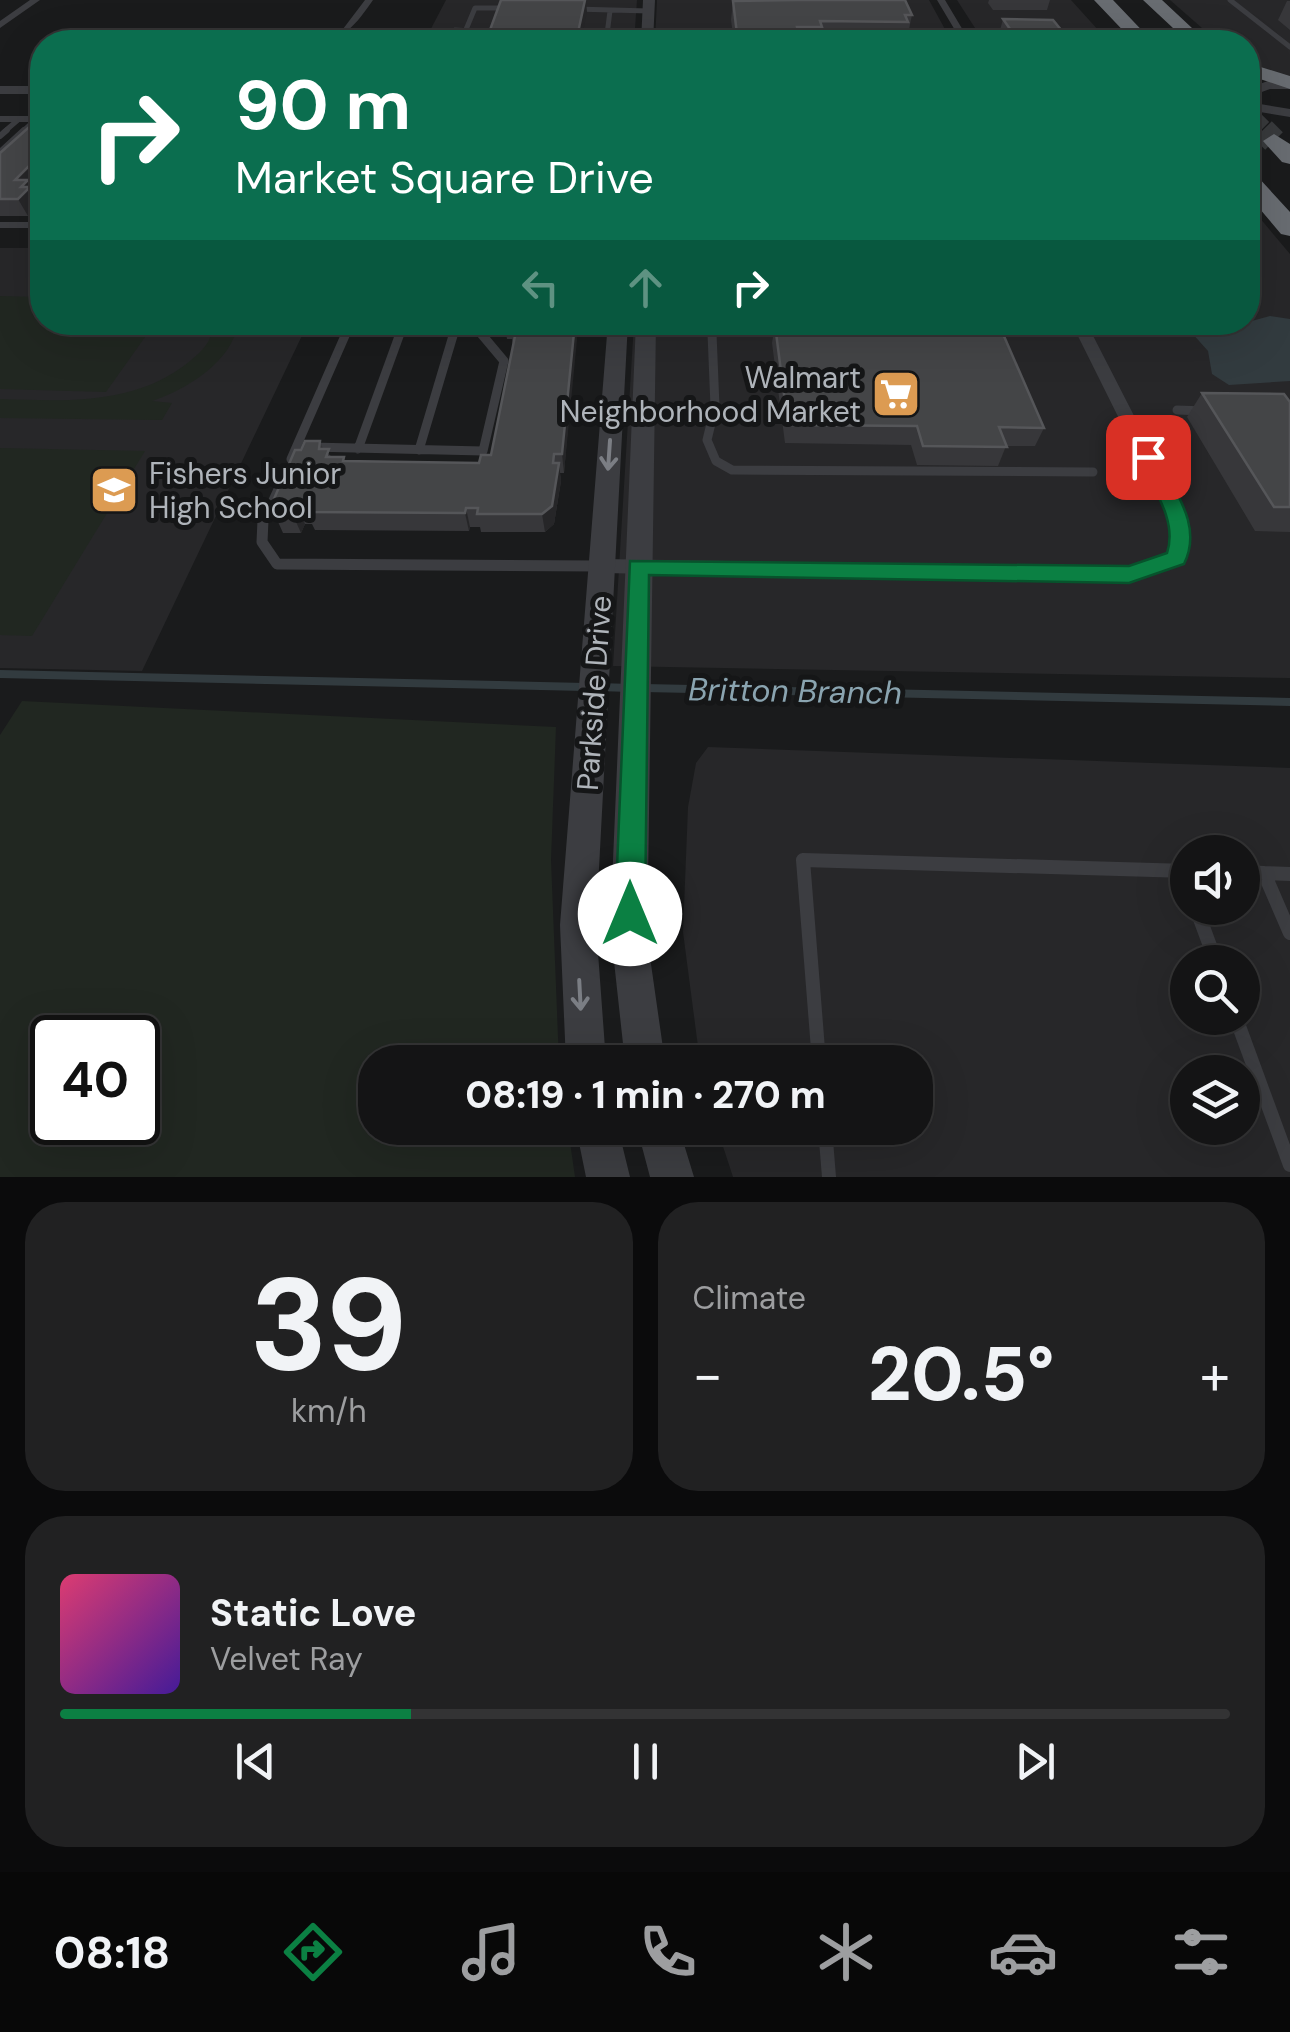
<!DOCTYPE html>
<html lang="en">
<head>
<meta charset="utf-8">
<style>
	body { margin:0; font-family:"DM Sans",sans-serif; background:#212122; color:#f1f3f6; height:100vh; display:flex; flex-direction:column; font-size:38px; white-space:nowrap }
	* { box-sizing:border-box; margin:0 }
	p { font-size:32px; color:#9d9ea0 }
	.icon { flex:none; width:55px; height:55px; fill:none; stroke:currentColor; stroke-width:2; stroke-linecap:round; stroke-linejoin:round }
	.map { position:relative; height:1177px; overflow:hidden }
	.sheet { display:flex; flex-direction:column; gap:25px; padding:25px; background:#0b0b0c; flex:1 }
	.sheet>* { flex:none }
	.guide { position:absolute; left:30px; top:30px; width:1230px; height:305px; border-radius:40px; box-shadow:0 10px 40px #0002,0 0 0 2px #333334; background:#0b6e4f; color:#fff; overflow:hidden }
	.controls { position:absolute; left:1170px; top:835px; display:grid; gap:20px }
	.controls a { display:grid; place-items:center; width:90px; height:90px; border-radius:50%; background:#141415; box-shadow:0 10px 40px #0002,0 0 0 2px #333334; font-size:50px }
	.speed { position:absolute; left:30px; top:1015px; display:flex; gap:20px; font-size:50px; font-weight:700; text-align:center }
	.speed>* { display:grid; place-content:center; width:130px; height:130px; border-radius:50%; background:#141415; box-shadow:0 10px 40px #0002,0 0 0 2px #333334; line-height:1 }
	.speed .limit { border:5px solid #111; border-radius:15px; background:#fff; color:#111 }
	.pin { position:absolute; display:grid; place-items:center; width:85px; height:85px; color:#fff; margin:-42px; border-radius:20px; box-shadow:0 5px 15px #0006 }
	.me { position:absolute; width:110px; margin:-55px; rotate:0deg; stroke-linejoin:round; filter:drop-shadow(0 0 8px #0008) }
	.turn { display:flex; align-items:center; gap:35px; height:210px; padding:0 40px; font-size:45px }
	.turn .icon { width:130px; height:130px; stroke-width:2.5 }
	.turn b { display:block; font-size:70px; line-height:85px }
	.lanes { display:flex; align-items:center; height:95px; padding:0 40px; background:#0003; justify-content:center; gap:50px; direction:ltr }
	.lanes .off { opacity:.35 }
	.big { font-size:75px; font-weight:800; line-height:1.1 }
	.sheet .widget { flex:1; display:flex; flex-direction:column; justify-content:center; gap:15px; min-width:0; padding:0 35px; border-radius:40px; background:#212122 }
	.sheet .dial { align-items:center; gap:0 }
	.dial b { font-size:130px; line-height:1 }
	.song { display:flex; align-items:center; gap:30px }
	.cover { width:120px; height:120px; border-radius:15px; background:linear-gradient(135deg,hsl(340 70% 55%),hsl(260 70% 35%)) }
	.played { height:10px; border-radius:5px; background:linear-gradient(90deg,#0b8043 30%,#333334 30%) }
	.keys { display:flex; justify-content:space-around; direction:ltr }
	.heat { display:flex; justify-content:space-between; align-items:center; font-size:55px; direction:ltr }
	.sheet .tiles { flex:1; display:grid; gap:25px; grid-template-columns:1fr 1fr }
	.widget:last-child { grid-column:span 2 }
	.trip { position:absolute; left:358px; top:1045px; width:575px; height:100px; border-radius:40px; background:#141415; box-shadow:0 10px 40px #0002,0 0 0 2px #333334; font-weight:800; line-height:100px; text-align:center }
	.tab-bar { display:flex; height:160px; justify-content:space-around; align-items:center; background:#080808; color:#9d9ea0 }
	.tab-bar .icon { width:70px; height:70px }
	.tab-bar .active { color:#0b8043 }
	.tab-bar b { font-size:45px; color:#f1f3f6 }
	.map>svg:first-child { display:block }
	.built { fill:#272729; fill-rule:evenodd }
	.green { fill:#212721; fill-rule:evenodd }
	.water { fill:#323b3f }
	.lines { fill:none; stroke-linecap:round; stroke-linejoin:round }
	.stream { stroke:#323b3f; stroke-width:8 }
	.motorway-tunnel-far1 { stroke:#383a3c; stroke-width:20; stroke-dasharray:20 10; stroke-linecap:butt }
	.motorway-tunnel { stroke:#383a3c; stroke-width:25; stroke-dasharray:25 12; stroke-linecap:butt }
	.service-far4 { stroke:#3c3d41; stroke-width:5 }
	.service-far3 { stroke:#3c3d41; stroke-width:6 }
	.service-far2 { stroke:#3c3d41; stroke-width:9 }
	.service-far1 { stroke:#3c3d41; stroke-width:11 }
	.service { stroke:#3c3d41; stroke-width:14 }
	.minor { fill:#3c3d41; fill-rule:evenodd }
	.tertiary { fill:#3c3d41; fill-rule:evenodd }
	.motorway { fill:#686c71; fill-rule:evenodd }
	.wall { fill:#37373a }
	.shaded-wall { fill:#262628 }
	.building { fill:#444547; stroke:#555659; stroke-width:2.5 }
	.oneway { stroke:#7b7e84 }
	.route { fill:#0b8043; stroke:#07532c; stroke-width:2.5 }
	.labels { text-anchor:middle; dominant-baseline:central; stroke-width:10; stroke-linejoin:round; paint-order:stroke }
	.poi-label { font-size:30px; fill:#afb4ba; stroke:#151617; text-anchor:end }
	.street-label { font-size:30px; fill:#afb4ba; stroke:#151617 }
	.water-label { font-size:32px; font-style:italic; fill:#8aa4b0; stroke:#151617 }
</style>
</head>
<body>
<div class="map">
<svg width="1290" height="1177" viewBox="0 0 1290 1177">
	<rect width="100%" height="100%" fill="#1a1b1c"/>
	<!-- built -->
	<path class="built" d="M 446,0 L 637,0 L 634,42 L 424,42 Z
		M 657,0 L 929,0 L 952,42 L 655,42 Z
		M 957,0 L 1071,0 L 1109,42 L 984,42 Z
		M 1170,0 L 1290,0 L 1290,76 L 1248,63 L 1248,42 L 1218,42 Z
		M 1248,204 L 1290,254 L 1290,678 L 613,666 L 634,323 L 1248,322 Z
		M 0,248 L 42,248 L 42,322 L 308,323 L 142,671 L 0,668 Z
		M 708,747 L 1290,768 L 1290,1177 L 733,1177 L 717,1128 L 915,1128 L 915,1062 L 700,1062 L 683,932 L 688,807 L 696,763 ZM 1188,852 L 1242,852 L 1242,908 L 1188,908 ZM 1188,962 L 1242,962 L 1242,1018 L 1188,1018 ZM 1188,1072 L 1242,1072 L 1242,1128 L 1188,1128 Z"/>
	<!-- green -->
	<path class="green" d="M 0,296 L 42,297 L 42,322 L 155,323 L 106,392 L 0,389 Z
		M 212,323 L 238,323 C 233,361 186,390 152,401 L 172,403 L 162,420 L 0,418 L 0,399 C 66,401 135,406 190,361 C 203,350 213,341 212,323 Z
		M 0,448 L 145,451 L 32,636 L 0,635 Z
		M 22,701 L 556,727 L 551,860 L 559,1062 L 375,1062 L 375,1128 L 568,1128 L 575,1177 L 0,1177 L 0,735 ZM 52,1038 L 138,1038 L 138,1122 L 52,1122 Z"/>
	<!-- water -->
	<path class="water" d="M 1270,316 L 1290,319 L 1290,381 L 1229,385 L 1212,374 L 1208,351 L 1183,323 L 1248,322 Z"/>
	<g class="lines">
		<!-- stream -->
		<path class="stream" d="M 0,674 L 585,687
			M 599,687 L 630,688
			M 644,688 L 1290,702"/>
		<!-- motorway-tunnel-far1 -->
		<path class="motorway-tunnel-far1" d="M 1248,115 L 1265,132"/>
		<!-- motorway-tunnel -->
		<path class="motorway-tunnel" d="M 1263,130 L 1274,141"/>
		<!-- service-far4 -->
		<path class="service-far4" d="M 1230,0 L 1290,47
			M 575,9 L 649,11
			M 455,42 L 462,39 L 475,8 L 508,8
			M 606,42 L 610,11
			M 4,132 L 19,119
			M 22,132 L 36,119"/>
		<!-- service-far3 -->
		<path class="service-far3" d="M 0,136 L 7,130
			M 0,152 L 24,130
			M 0,225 L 42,225"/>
		<!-- service-far2 -->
		<path class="service-far2" d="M 707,324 L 712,333 L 715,407 L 707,440 L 716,461 L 732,470 L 1093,472
			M 1177,410 L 1204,411
			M 311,447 L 483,451 L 504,361 L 478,330 L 350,327
			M 358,449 L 402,328
			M 419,450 L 455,329
			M 291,459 L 351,322
			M 263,522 L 285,474"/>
		<!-- service-far1 -->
		<path class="service-far1" d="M 263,520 L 262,542 L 277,564 L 598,566"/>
		<!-- service -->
		<path class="service" d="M 1242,872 L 1264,873
			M 1290,874 L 1264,873 L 1290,933
			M 1196,908 L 1216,962
			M 1236,1018 L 1290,1165
			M 819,1062 L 803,860 L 1188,871
			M 825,1128 L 829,1177"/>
		<!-- minor -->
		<path class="minor" d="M 30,0 L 40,0 L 0,28 L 0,21 Z
			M 365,0 L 373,0 C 356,24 344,42 312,42 L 343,29 Z
			M 937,0 L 945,0 L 970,42 L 962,42 Z
			M 0,116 L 42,116 L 42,122 L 0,122 Z
			M 1071,322 L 1086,322 L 1190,525 L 1183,564 L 1129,583 L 602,573 L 592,566 L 602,559 L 1129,567 L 1167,555 L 1172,525 Z"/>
		<!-- tertiary -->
		<path class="tertiary" d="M 643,0 L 655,0 L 653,42 L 641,42 Z
			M 1290,81 L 1290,89 L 1270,89 L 1248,97 L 1248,88 L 1268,81 Z
			M 0,86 L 42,86 L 42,94 L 0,94 Z
			M 1248,102 L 1290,109 L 1290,117 L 1248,110 Z
			M 608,322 L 628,322 L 596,925 L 606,1062 L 566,1062 L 560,925 Z
			M 636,322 L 656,322 L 648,884 L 648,943 L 665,1062 L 625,1062 L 612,943 L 612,884 Z
			M 576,1128 L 618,1128 L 630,1177 L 586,1177 Z
			M 637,1128 L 679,1128 L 694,1177 L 650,1177 Z"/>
		<!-- motorway -->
		<path class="motorway" d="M 1094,0 L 1113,0 L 1153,42 L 1134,42 Z
			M 1143,0 L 1162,0 L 1207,42 L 1188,42 Z
			M 1248,63 L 1290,76 L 1290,89 L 1248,75 Z
			M 1274,134 L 1290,144 L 1290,164 L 1282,162 L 1263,141 Z
			M 1248,174 L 1257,176 L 1290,212 L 1290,236 L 1281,234 L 1248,195 Z"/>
	</g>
	<!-- wall -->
	<path class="wall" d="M 989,0 L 1050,0 L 1047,10 L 993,10 L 988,3 Z
		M 733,1 L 912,15 L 908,34 L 906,34 L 904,41 L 820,40 L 820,42 L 734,42 L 731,20 Z
		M 1287,1 L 1290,1 L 1290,30 L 1278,20 Z
		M 1003,19 L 1071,42 L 1004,42 L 999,34 Z
		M 0,153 L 33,188 L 38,197 L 37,198 L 40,204 L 28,216 L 0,216 Z
		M 495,322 L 585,322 L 584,334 L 576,334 L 564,473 L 560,473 L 561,481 L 554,524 L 545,532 L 481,532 L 480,527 L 470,527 L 469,531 L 315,530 L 312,524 L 305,524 L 301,533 L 283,533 L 271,506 L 301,450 L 320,441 L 323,449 L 332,457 L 346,461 L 479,463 L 491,455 L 513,347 L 512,339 L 507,339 L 506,333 L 497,333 Z
		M 868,322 L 955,322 L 1044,428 L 1035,446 L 1006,446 L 998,466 L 917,465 L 911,445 L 785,443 L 772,343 L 775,325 L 868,326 Z
		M 1202,393 L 1290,402 L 1290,532 L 1255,531 L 1187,417 Z"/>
	<!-- shaded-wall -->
	<path class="shaded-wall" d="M 585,0 L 586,0 L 587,12 L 581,42 L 576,42 Z
		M 42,153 L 42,179 L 33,188 L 40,204 L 28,216 L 18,199 L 15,180 Z
		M 576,322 L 577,340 L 564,473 L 562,454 Z
		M 559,463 L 561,481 L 554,524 L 545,532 L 542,514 Z
		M 297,506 L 305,524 L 301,533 L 293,515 Z
		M 466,508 L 470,527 L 469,531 L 465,513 Z"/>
	<!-- building -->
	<path class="building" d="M 501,0 L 585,0 L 576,42 L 449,42 L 455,29 L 490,30 Z
		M 797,0 L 905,0 L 912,15 L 905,15 L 908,22 L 820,21 L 822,27 L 797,27 L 799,35 L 737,34 L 733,1 Z
		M 1003,19 L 1053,20 L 1071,42 L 1019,42 Z
		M 37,120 L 42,120 L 42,153 L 15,180 L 28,180 L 21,187 L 30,187 L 18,199 L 0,199 L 0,153 Z
		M 512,322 L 575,322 L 562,454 L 554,454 L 553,463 L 559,463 L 552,506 L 542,514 L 477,514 L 478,508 L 466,508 L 465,513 L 307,512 L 308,506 L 297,506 L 293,515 L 274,515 L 278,506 L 271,506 L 295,450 L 301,450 L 305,441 L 320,441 L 319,449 L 329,449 L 326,457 L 344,457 L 343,461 L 479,463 L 481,455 L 491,455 L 516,331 L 511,331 Z
		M 869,322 L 955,322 L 1000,327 L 1044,428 L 999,427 L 1007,447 L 923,446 L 917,426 L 788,425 L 775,325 L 870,326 Z
		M 1202,393 L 1284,394 L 1290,402 L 1290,507 L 1274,507 Z"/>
	<!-- one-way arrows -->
	<defs><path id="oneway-shaft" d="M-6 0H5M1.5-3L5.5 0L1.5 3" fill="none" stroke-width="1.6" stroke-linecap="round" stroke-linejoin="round" transform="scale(2.5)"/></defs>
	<g class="oneway">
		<use href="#oneway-shaft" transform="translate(609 455) rotate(94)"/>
		<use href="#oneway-shaft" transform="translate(580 995) rotate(87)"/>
	</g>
	<!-- route -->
	<path class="route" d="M 1148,450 L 1158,457 C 1175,492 1203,526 1184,564 L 1129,583 L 649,575 L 645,914 L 641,924 L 630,928 L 619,924 L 615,914 L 630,561 L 1129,566 L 1167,553 C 1178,520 1152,487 1138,457 Z"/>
	<!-- icons -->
	<defs>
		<g id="supermarket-square" transform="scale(2.5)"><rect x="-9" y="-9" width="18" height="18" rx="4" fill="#dc9b52" stroke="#151617"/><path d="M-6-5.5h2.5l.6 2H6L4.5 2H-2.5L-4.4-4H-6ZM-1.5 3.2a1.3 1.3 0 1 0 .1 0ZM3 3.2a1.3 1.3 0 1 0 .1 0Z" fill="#fff"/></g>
		<g id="school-square" transform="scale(2.5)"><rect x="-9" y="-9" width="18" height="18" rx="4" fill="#dc9b52" stroke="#151617"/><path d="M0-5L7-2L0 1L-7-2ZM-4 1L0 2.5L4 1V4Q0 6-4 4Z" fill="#fff"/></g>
	</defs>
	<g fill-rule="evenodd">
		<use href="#supermarket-square" x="896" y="394"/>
		<use href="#school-square" x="114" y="490"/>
	</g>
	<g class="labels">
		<!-- poi labels -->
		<g class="poi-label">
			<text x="861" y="377">Walmart<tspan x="861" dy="34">Neighborhood Market</tspan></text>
			<text x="149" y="473" text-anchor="start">Fishers Junior<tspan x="149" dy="34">High School</tspan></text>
		</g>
		<!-- street labels -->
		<g class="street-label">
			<text transform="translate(594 693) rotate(-86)">Parkside Drive</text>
		</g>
		<!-- water labels -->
		<g class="water-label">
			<text transform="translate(795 691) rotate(1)">Britton Branch</text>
		</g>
	</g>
</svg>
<div class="controls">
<a><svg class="icon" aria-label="sound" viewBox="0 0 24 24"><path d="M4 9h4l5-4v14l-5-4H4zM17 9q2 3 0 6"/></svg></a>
<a><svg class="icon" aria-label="search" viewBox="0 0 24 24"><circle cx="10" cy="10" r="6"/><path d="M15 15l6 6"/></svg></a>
<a><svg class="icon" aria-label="layers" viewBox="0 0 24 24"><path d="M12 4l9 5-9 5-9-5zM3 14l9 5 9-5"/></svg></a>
</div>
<div class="speed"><div class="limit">40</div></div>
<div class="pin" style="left:1148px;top:457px;background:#d93025"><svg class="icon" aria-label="arrive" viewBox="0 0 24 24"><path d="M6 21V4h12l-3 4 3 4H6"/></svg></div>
<svg class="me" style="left:630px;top:914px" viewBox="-20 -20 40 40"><circle r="19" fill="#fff"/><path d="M0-13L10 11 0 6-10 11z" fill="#0b8043"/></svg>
<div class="trip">08:19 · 1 min · 270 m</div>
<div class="guide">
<div class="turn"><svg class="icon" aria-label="right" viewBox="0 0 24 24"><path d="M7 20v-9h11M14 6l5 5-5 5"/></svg><div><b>90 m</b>Market Square Drive</div></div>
<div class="lanes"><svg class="icon off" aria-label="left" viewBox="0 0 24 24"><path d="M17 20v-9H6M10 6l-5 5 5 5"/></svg><svg class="icon off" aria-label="ahead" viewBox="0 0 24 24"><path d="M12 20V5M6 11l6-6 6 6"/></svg><svg class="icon" aria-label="right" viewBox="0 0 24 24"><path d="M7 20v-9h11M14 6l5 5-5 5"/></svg></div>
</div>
</div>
<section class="sheet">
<div class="tiles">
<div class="widget dial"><b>39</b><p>km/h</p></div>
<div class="widget"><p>Climate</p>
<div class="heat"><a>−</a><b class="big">20.5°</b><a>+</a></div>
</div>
<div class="widget">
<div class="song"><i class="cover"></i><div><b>Static Love</b><p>Velvet Ray</p></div></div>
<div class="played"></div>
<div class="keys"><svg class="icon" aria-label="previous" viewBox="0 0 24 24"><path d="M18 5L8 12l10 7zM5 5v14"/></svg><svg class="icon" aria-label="pause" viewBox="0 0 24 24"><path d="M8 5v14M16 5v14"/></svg><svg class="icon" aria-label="next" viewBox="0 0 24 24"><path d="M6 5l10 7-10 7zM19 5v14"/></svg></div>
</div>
</div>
</section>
<nav class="tab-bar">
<b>08:18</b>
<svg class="icon active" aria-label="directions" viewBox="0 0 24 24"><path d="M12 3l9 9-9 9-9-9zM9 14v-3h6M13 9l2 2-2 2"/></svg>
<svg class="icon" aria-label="music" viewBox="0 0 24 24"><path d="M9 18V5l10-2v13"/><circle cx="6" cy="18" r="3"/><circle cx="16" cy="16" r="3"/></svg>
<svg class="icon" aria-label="phone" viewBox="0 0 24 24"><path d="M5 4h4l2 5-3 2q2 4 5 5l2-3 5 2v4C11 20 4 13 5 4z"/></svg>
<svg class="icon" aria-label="climate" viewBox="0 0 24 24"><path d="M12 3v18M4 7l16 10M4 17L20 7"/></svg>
<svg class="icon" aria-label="car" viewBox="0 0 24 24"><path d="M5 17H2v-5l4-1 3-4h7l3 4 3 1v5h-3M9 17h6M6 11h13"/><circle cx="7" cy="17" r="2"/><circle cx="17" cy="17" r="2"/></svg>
<svg class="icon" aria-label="filters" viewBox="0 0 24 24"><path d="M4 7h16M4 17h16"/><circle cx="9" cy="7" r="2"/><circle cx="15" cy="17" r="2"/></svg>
</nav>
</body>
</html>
